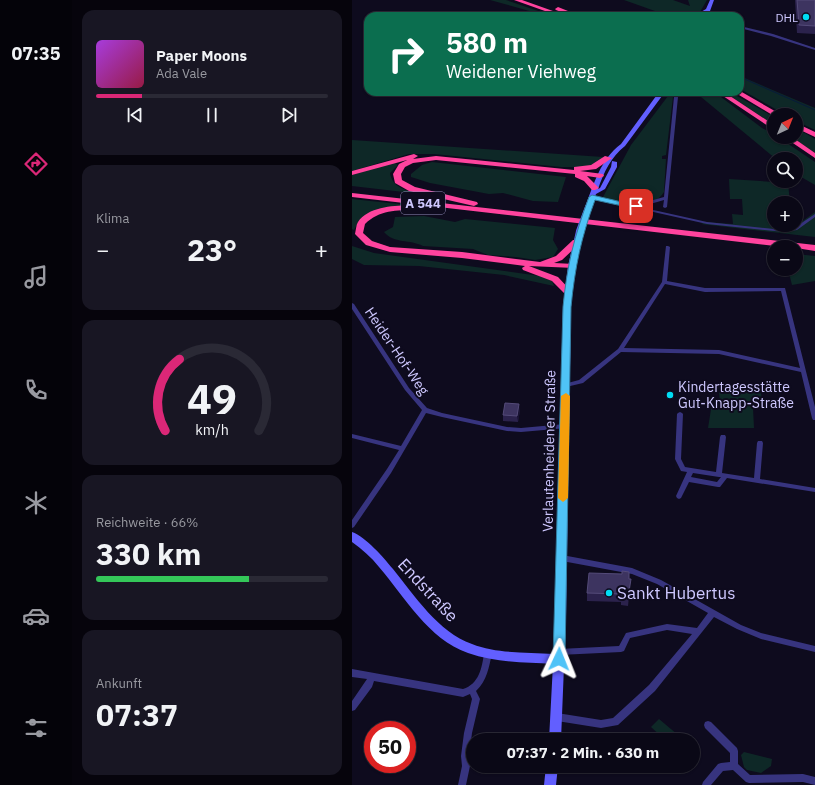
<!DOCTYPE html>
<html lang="de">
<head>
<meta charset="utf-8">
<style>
	body { margin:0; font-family:"IBM Plex Sans",sans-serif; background:#181623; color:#f1f3f6; height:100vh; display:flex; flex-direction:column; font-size:15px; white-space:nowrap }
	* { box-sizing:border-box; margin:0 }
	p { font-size:13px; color:#999aa1 }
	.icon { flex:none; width:22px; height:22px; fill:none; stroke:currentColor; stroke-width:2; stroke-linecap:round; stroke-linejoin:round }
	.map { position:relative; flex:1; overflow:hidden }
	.drawer { display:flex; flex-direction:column; gap:10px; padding:10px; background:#06040c; width:280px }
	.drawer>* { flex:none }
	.top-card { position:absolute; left:12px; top:12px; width:380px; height:84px; border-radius:12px; box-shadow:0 1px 3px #0004,0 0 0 1px #2a2935; background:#0b6e4f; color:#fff; overflow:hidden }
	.needle { width:26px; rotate:43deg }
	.controls { position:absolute; left:415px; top:108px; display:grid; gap:8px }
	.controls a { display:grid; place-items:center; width:36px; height:36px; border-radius:50%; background:#0a0816; box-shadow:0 1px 3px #0004,0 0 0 1px #2a2935; font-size:20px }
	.speed { position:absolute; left:12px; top:721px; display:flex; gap:8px; font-size:20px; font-weight:700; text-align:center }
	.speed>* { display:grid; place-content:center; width:52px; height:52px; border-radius:50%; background:#0a0816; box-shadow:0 1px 3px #0004,0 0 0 1px #2a2935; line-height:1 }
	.speed .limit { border:6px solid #d22; background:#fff; color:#111 }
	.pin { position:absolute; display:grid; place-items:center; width:34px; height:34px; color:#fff; margin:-17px; border-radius:8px; box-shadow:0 2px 6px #0006 }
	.me { position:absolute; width:44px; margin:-22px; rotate:2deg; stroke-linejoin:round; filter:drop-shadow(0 0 3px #0008) }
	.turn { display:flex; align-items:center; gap:14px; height:84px; padding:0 16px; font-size:18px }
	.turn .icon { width:52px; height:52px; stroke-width:2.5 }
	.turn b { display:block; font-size:28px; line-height:34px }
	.big { font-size:30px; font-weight:800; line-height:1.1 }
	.drawer .widget { flex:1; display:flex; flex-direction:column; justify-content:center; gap:6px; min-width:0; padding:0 14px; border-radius:12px; background:#181623 }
	.drawer .dial { align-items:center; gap:0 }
	.dial svg { height:104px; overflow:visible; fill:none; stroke:#2a2935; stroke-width:7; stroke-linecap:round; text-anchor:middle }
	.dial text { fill:#f1f3f6; stroke:none }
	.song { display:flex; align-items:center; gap:12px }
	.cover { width:48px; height:48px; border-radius:6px; background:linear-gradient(135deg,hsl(280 70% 55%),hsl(340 70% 35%)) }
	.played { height:4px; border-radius:2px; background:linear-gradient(90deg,#db2777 20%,#2a2935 20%) }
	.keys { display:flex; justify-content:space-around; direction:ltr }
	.heat { display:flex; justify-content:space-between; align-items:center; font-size:22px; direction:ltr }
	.charge { height:6px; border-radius:3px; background:linear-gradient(90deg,#34c759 66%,#2a2935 0) }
	.trip { position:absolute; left:114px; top:733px; width:234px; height:40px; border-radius:20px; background:#0a0816; box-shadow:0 1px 3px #0004,0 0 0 1px #2a2935; font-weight:800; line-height:40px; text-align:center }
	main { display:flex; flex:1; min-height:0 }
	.tabs { display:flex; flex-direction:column; width:72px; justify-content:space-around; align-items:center; background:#040309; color:#999aa1 }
	.tabs .icon { width:28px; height:28px }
	.tabs .current { color:#db2777 }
	.tabs b { font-size:18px; color:#f1f3f6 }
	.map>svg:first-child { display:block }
	.green { fill:#0e2827 }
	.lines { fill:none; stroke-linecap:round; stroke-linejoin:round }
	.stream { stroke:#071a3b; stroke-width:1 }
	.minor { fill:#37347f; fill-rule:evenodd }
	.tertiary { fill:#37347f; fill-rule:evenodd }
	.secondary { fill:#625fff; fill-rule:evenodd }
	.motorway { fill:#ff439e; fill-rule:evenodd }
	.secondary-bridge { stroke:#625fff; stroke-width:6 }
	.wall { fill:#2b224c }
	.shaded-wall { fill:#181232 }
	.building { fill:#3d3460; stroke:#544b79 }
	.route { fill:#4fc3f7; stroke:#337fa1 }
	.slow { fill:#f59e0b }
	.poi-dot { fill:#00dcf3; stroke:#0e0b1e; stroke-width:1.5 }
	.labels { text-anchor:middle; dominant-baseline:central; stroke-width:4; stroke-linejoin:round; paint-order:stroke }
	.far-poi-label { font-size:12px; fill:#cec8ff; stroke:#0e0b1e; text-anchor:end }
	.shield { fill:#0e0b1e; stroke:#948fbc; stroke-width:1 }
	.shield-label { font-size:13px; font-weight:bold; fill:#cec8ff }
	.street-label { font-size:14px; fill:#cec8ff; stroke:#0e0b1e }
	.poi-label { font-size:14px; fill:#cec8ff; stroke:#0e0b1e; text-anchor:start }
	.near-street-label { font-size:17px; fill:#cec8ff; stroke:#0e0b1e }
	.near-poi-label { font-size:17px; fill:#cec8ff; stroke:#0e0b1e; text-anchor:start }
</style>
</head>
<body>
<main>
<nav class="tabs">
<b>07:35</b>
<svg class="icon current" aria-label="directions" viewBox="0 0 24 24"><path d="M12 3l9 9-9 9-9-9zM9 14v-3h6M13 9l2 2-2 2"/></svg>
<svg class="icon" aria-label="music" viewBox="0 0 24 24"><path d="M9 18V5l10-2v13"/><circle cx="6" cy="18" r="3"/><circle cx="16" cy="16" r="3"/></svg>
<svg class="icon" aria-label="phone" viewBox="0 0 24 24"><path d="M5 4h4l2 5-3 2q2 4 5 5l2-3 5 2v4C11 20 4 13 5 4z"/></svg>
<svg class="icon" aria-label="climate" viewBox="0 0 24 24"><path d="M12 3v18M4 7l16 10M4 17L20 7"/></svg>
<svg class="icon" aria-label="car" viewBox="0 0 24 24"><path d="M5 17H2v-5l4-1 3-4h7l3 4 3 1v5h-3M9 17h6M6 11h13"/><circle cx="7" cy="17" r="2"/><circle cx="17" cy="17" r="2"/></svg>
<svg class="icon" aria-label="filters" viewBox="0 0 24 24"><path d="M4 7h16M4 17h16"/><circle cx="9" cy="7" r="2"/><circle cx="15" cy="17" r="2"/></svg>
</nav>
<section class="drawer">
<div class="widget">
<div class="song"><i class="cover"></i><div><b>Paper Moons</b><p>Ada Vale</p></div></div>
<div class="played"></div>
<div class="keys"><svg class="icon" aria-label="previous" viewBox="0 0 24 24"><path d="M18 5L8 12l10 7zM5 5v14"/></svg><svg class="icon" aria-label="pause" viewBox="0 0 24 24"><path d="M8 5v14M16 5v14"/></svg><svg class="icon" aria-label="next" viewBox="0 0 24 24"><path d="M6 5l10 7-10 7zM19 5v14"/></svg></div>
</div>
<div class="widget"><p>Klima</p>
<div class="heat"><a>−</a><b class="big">23°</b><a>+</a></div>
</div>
<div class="widget dial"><svg viewBox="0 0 100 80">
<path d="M14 69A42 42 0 1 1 86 69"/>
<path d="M14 69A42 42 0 0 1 25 14" stroke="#db2777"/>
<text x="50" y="56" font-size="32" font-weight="700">49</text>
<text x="50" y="72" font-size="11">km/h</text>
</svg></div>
<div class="widget"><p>Reichweite · 66%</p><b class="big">330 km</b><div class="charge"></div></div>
<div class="widget"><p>Ankunft</p><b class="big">07:37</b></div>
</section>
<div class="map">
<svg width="463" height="785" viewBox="0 0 463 785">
	<rect width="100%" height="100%" fill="#0e0b1e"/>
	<!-- green -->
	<path class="green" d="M 138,0 L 154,0 L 201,16 L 195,16 Z
		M 272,0 L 321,0 L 338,6 L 336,0 L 355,0 L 348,12 L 335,16 L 317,16 Z
		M 388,76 L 463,108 L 463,130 L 444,121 L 444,115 L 434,115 L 388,89 Z
		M 343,92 L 360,92 L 365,94 L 410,128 L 422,134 L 422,137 L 426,137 L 463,162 L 463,185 L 444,174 L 444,159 L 424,159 Z
		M 372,92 L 378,92 L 422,117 L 422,125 Z
		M 316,96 L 321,97 L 314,155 L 310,156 L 310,159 L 314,159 L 312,192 C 301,211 267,203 251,197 L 279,145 Z
		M 444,128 L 463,139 L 463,153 L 440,137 L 444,137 Z
		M 0,140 L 251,157 L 248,162 L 235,167 L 209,167 L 82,154 L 57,154 L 0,171 Z
		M 41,162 L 46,165 L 38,173 C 40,188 56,191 69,194 L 0,186 L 0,175 Z
		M 80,162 L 214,177 L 206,202 L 181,201 L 151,193 L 137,194 L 78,183 L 59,177 L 59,174 L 70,165 Z
		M 377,179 L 436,183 L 438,203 L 422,203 L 422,225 L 441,225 L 441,228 L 463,212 L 463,237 L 349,224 L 354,222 L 381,224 L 380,214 L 391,215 L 390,199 L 378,199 Z
		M 0,199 L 56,205 C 39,207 10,214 2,230 L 0,229 Z
		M 72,216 L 103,222 L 113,219 L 203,228 L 201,240 L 206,249 L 201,257 L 183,260 L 164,257 L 136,255 L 121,249 L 71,246 C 58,239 42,244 32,232 L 41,227 L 43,217 Z
		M 0,246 L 22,253 L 188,276 L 200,281 L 202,286 L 152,275 L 67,266 L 12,265 L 0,259 Z
		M 444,254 L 463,256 L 463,281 L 440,285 L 436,269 L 444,269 Z
		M 366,384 L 408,390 L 412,406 L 401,408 L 402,428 L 356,428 L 360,403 L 368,402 Z
		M 307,719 L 332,740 L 313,740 L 299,727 Z
		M 392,752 L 420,759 L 419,766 L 409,773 L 395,770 L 392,767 L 389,755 Z"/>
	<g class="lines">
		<!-- stream -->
		<path class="stream" d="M 388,77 L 463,110"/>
		<!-- minor -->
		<path class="minor" d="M 316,92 L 320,92 L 326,97 L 315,207 L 313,208 L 311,207 L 312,200 L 288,207 L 355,222 L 432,230 L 442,228 L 463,214 L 463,217 L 445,230 L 432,232 L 355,224 L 239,198 L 238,197 L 240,196 L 283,205 L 312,197 L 322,97 Z
			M 314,246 L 316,246 L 318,247 L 315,281 L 353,288 L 433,288 L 463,407 L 463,420 L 461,420 L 460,418 L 449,372 L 367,354 L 269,352 L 231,383 L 214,387 L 212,386 L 211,385 L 212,384 L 227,380 L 266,349 L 310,282 ZM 313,284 L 353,292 L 429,291 L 448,368 L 367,350 L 272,348 Z
			M 0,303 L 2,304 L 57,388 L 75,408 L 90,413 L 155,427 L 169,428 L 213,424 L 215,424 L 216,426 L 215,428 L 169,432 L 155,431 L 90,417 L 74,413 L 39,473 L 2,527 L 0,528 L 0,520 L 35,469 L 47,450 L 0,438 L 0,434 L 49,446 L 70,410 L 53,390 L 0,309 Z
			M 328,412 L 330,413 L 331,414 L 329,459 L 333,467 L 364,472 L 368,437 L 369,435 L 373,435 L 374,437 L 370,473 L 402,478 L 405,443 L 406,441 L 410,441 L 411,443 L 408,479 L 463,488 L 463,492 L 375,478 L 368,487 L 366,487 L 337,482 L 329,498 L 327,499 L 325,498 L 324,496 L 335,472 L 329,471 L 323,459 L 325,414 L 326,413 ZM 341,473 L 367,477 L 369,477 L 365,482 L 339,477 Z
			M 210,555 L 280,568 L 309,580 L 389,625 L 409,633 L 463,646 L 463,652 L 409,639 L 385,629 L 362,617 L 303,691 L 266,725 L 249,728 L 205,721 L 202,720 L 201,717 L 202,714 L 205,713 L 249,720 L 261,718 L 297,685 L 340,634 L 315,630 L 278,638 L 272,651 L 269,652 L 207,655 L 204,654 L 203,652 L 204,650 L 207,649 L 267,646 L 274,633 L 315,624 L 345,628 L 356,613 L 305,584 L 280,574 L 210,561 L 208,560 L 207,558 L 208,556 Z
			M 136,650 L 139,651 L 140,653 C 137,667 135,681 124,691 L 128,699 L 120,733 L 117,756 L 118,766 L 114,785 L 106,785 L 110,766 L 109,756 L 112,733 L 120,699 L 118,694 L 111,697 L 22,681 L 20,687 L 3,710 L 0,711 L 0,701 L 15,679 L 0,677 L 0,669 L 111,689 C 127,684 130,668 132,653 L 133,651 Z
			M 356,721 L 359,722 L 385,748 L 386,751 L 386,764 L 398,775 L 451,774 L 463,777 L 463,785 L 451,782 L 397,783 L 394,782 L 381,770 L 371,771 L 359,785 L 350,785 L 351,782 L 366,764 L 369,763 L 378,762 L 378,753 L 353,728 L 352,725 L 353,722 Z"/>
		<!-- tertiary -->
		<path class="tertiary" d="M 388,26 L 421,34 L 463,48 L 463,50 L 419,36 L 388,28 Z"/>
		<!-- secondary -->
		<path class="secondary" d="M 358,0 L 362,0 L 358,11 L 347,16 L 342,16 L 354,9 Z
			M 307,92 L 313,92 L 273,146 C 259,157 252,172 246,189 L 248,188 L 259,167 L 260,161 L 265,162 L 265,167 L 253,189 L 244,194 L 238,208 L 234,208 L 233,207 C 242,184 248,160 269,144 Z
			M 227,229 L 230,231 L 222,266 L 219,307 L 214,617 L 209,740 L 197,740 L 201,664 C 173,662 144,663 116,653 C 76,639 53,597 27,567 C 19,557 10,549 0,542 L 0,532 C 14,537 31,557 41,569 C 63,596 86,632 120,644 C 145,654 175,652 202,654 L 211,307 L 216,266 L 224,231 Z
			M 194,766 L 206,766 L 204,785 L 192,785 Z"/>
		<!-- motorway -->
		<path class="motorway" d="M 162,0 L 170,0 L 215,16 L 207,16 Z
			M 206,7 L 226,15 L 227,16 L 219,16 L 204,10 L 203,9 Z
			M 388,91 L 428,114 L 429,115 L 422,116 L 382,92 Z
			M 365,92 L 372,92 L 422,125 L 422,130 Z
			M 444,123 L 463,132 L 463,137 L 444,128 Z
			M 432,137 L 440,137 L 463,153 L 463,158 Z
			M 62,154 L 66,156 L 61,159 L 84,156 L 222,170 L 222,167 L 239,165 L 253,156 L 260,158 L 244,169 L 228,171 L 251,174 L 252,176 L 248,178 L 235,176 L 247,188 L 243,190 L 240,190 L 232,181 L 223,177 L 223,174 L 84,160 L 61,163 L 53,167 L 49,174 L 50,180 L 63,187 L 125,202 L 126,204 L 122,206 L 57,191 L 43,183 L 41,174 L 47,164 L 55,160 L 0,175 L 0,171 Z
			M 0,193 L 463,245 L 463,251 L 444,248 L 444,247 L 432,247 L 0,197 Z
			M 56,205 L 63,206 L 67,208 L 63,210 C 45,210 27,210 13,224 L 11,233 L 20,241 L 38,247 L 110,252 L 188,262 L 204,256 L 221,240 L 227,240 L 227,244 L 210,260 L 202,263 L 222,264 L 222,268 L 177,266 L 206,277 L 220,292 L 216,295 L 213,294 L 200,281 L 171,270 L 170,268 L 173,266 L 110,258 L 38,252 L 14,245 L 3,234 C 4,230 4,225 6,222 C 16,207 40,206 56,205 Z"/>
		<!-- secondary-bridge -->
		<path class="secondary-bridge" d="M 227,231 L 236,207"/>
	</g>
	<!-- wall -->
	<path class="wall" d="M 443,0 L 463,0 L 463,34 L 445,33 Z
		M 168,410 L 166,422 L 151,421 L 151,415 Z
		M 277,579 L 278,587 L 276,606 L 269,605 L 269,602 L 235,601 L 235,593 Z"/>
	<!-- shaded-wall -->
	<path class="shaded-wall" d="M 167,404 L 168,410 L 166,422 L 165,416 Z"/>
	<!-- building -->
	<path class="building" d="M 445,0 L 463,0 L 463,26 L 447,25 Z
		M 153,403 L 167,404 L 165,416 L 151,415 Z
		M 270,571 L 277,572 L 277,579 L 279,579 L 276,598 L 269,597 L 269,594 L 235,593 L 237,573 L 270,574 Z"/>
	<!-- route -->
	<path class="route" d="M 240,195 L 287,206 L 284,209 L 243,200 C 229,238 223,267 219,307 L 213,659 L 211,663 L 207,664 L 203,663 L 201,659 L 211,307 C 215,265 222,237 237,197 Z"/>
	<!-- slow -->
	<path class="slow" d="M 214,393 L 218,396 L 216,498 L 211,502 L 206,498 L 209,396 Z"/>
	<!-- markers -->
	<g class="poi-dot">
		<circle cx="454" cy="17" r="4"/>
		<circle cx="318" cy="395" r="4"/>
		<circle cx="257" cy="593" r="4"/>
	</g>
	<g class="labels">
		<!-- far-poi labels -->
		<g class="far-poi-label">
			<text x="446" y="17">DHL</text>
		</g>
		<!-- shield labels -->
		<rect class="shield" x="49" y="192" width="44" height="22" rx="3"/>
		<g class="shield-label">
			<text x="71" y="203">A 544</text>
		</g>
		<!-- street labels -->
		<g class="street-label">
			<text transform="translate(45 351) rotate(56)">Heider-Hof-Weg</text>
			<text transform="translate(197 451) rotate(-89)">Verlautenheidener Straße</text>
		</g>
		<!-- poi labels -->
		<g class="poi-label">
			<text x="326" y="387">Kindertagesstätte<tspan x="326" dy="16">Gut-Knapp-Straße</tspan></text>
		</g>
		<!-- near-street labels -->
		<g class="near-street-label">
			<text transform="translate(76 590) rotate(47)">Endstraße</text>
		</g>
		<!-- near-poi labels -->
		<g class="near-poi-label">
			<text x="265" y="593">Sankt Hubertus</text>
		</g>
	</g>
</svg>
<div class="controls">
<a><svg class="needle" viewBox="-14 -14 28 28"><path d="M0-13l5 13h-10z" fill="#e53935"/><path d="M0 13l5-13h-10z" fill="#999aa1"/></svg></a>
<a><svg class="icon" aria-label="search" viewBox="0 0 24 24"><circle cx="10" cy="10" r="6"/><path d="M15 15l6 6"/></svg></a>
<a>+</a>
<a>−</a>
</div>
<div class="speed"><div class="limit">50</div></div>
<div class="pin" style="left:284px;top:206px;background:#d93025"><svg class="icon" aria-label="arrive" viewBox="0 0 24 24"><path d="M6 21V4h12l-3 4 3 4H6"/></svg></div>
<svg class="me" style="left:207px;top:659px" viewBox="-20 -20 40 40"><path d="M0-17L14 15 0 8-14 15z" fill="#4fc3f7" stroke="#fff" stroke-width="4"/></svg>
<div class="trip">07:37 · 2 Min. · 630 m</div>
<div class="top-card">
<div class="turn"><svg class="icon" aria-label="right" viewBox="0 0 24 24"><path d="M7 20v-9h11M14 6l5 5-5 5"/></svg><div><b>580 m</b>Weidener Viehweg</div></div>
</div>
</div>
</main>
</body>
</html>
